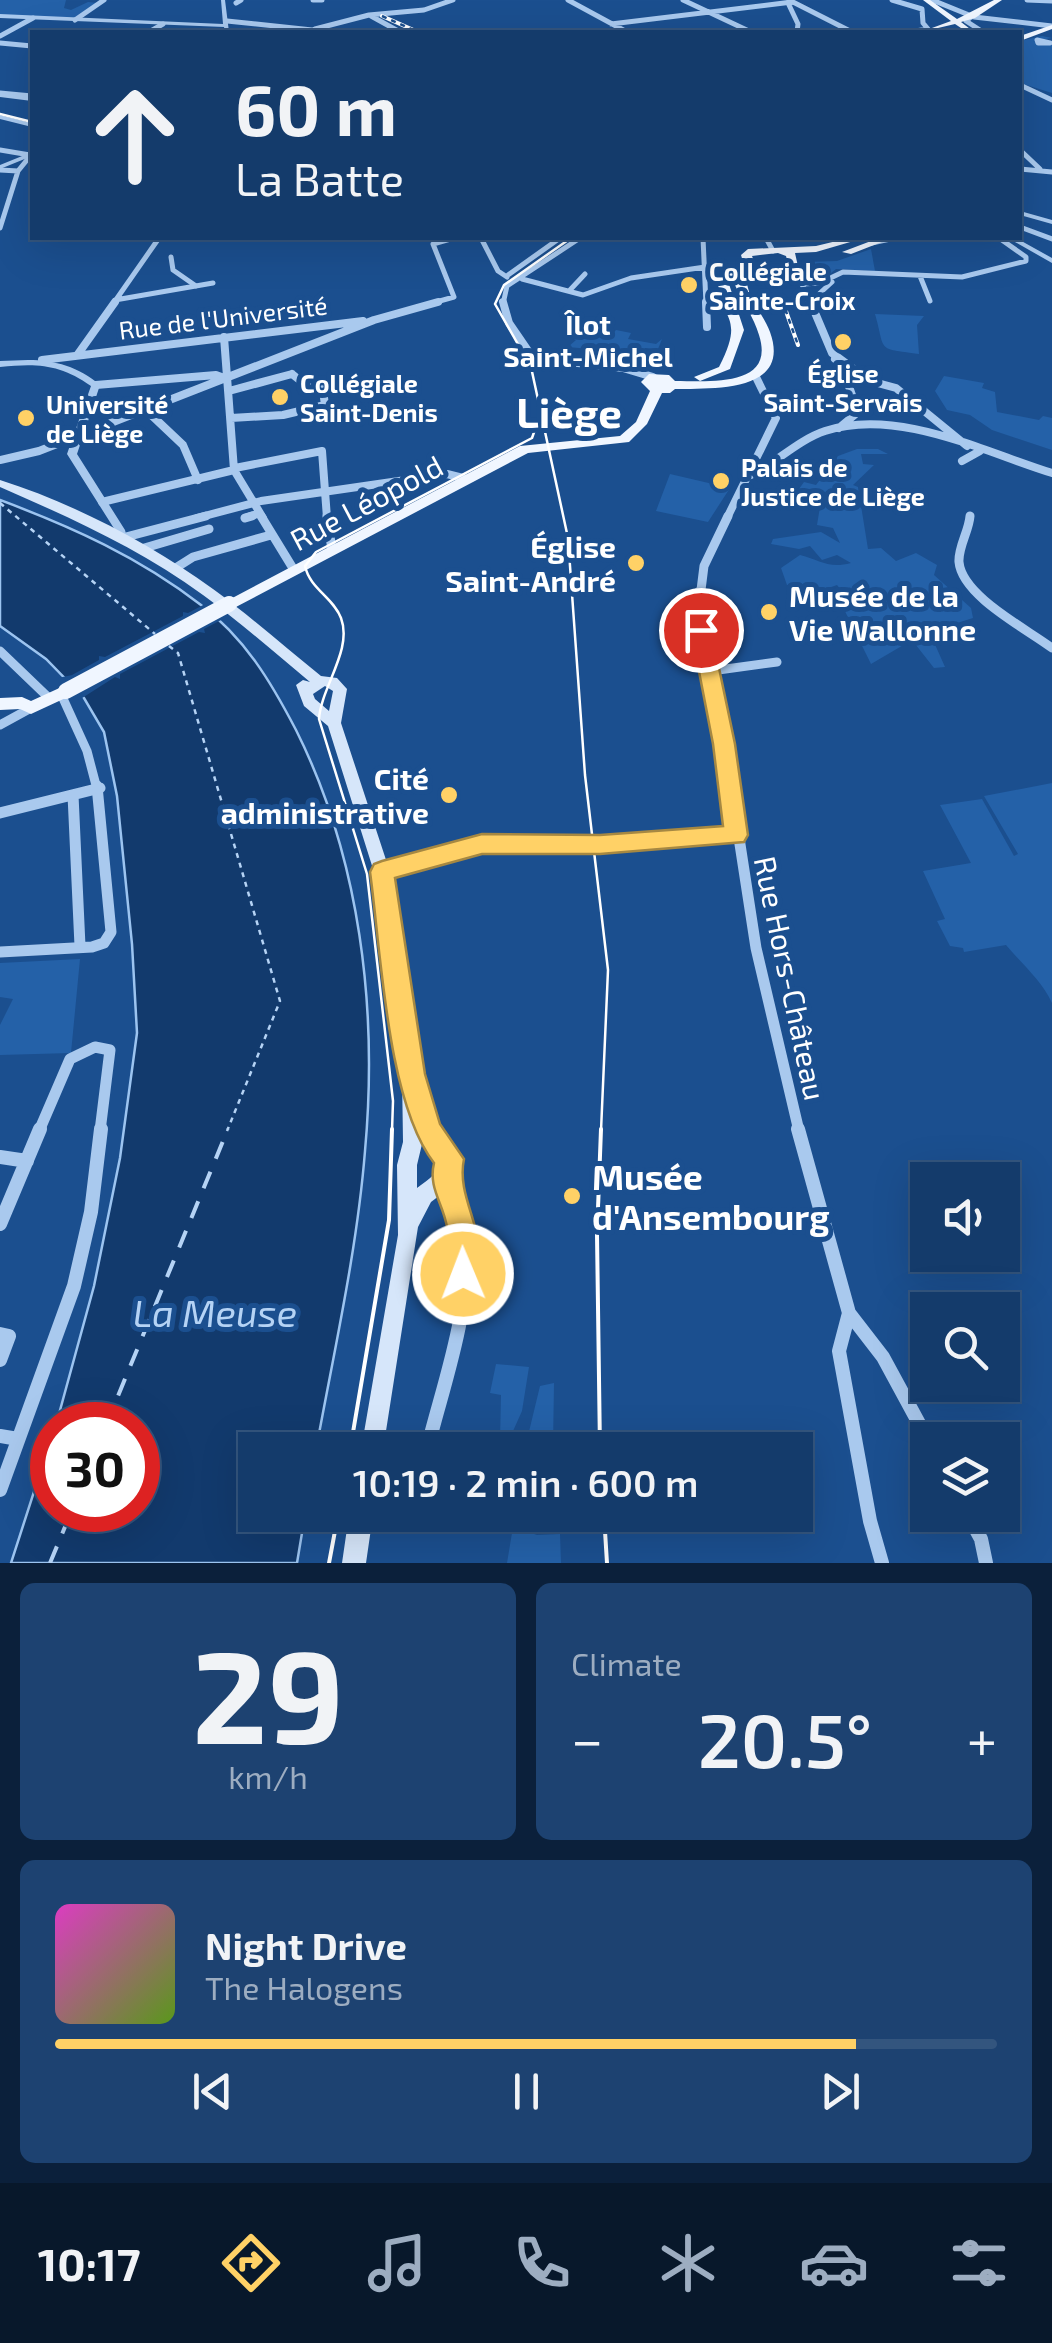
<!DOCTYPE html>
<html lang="en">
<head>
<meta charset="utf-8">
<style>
	body { margin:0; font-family:"Exo 2",sans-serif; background:#1d4271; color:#f1f3f6; height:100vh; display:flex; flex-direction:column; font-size:38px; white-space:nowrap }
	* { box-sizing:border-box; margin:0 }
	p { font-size:32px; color:#9dadc1 }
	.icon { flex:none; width:55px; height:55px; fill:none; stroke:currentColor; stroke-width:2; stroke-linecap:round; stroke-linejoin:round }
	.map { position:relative; height:1563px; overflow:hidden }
	.side { display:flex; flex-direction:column; gap:20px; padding:20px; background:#0b203b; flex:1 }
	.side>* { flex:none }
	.banner { position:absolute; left:30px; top:30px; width:992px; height:210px; border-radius:0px; box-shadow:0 10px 40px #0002,0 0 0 2px #33557e; background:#143b6b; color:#f1f3f6; overflow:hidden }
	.tools { position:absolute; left:910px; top:1162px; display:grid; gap:20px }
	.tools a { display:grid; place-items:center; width:110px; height:110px; border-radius:0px; background:#143b6b; box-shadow:0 10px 40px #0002,0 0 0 2px #33557e; font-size:50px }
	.speed { position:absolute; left:30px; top:1402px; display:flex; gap:20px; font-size:50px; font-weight:700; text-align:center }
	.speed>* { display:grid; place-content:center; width:130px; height:130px; border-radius:50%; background:#143b6b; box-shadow:0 10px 40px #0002,0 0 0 2px #33557e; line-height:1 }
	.speed .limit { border:15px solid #d22; background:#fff; color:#111 }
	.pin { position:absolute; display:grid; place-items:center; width:85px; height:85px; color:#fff; margin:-42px; border:5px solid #fff; border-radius:50%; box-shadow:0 2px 10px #0007 }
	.me { position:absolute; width:110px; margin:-55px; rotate:359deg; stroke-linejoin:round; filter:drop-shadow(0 0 8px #0008) }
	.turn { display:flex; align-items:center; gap:35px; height:210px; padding:0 40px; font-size:45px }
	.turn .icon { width:130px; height:130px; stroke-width:2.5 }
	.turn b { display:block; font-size:70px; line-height:85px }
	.big { font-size:75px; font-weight:600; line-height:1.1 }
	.side .widget { flex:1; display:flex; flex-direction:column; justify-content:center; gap:15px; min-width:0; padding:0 35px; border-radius:15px; background:#1d4271 }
	.side .dial { align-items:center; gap:0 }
	.dial b { font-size:130px; line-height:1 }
	.song { display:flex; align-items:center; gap:30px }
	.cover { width:120px; height:120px; border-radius:15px; background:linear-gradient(135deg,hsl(310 70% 55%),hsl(90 70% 35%)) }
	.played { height:10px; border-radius:5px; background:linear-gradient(90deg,#ffd166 85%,#33557e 85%) }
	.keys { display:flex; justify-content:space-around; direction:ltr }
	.heat { display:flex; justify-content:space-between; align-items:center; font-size:55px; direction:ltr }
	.side .tiles { flex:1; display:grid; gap:20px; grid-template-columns:1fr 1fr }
	.widget:last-child { grid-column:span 2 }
	.trip { position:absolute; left:238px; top:1432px; width:575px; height:100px; border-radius:0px; background:#143b6b; box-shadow:0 10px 40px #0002,0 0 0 2px #33557e; font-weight:600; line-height:100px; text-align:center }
	.dock { display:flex; height:160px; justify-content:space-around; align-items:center; background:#08182b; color:#9dadc1 }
	.dock .icon { width:70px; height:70px }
	.dock .current { color:#ffd166 }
	.dock b { font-size:45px; color:#f1f3f6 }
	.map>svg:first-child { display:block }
	.green { fill:#2461a8 }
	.water { fill:#123a6d; stroke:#9cc4f0; stroke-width:2.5 }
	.pier { fill:#1b4f8f }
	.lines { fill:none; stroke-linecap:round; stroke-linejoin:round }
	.ferry-far1 { stroke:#b5d3f5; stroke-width:2.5; stroke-dasharray:5 5; stroke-linecap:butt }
	.ferry { stroke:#b5d3f5; stroke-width:4; stroke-dasharray:18 14; stroke-linecap:butt }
	.minor-far4 { stroke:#a9c9ee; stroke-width:5 }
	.minor-far3 { stroke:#a9c9ee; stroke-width:8 }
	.minor-far2 { stroke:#a9c9ee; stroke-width:9 }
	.minor-far1 { stroke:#a9c9ee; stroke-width:11 }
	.minor { stroke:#a9c9ee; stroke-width:14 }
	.tertiary { fill:#a9c9ee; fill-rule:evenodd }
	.secondary { fill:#d6e6fa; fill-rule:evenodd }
	.primary { fill:#f0f6ff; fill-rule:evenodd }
	.tram-far1 { stroke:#fff; stroke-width:2.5 }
	.tram { stroke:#fff; stroke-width:4 }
	.rail-casing { stroke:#fff; stroke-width:4 }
	.rail { stroke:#1b4f8f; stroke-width:2.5; stroke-dasharray:5; stroke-linecap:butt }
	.primary-bridge { stroke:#f0f6ff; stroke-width:16 }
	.route { fill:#ffd166; stroke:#a68842; stroke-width:2.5 }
	.poi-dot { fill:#ffd166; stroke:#1b4f8f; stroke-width:4 }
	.labels { text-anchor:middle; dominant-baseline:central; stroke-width:10; stroke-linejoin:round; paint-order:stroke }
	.far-poi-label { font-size:25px; font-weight:bold; fill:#fff; stroke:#1b4f8f; text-anchor:start }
	.far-street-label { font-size:25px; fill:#fff; stroke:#1b4f8f }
	.far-neighbourhood-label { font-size:28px; font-weight:bold; fill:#fff; stroke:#1b4f8f }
	.street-label { font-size:30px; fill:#fff; stroke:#1b4f8f }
	.poi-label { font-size:30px; font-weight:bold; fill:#fff; stroke:#1b4f8f; text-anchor:end }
	.near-poi-label { font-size:35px; font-weight:bold; fill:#fff; stroke:#1b4f8f; text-anchor:start }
	.near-water-label { font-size:38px; font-style:italic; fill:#b5d3f5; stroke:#1b4f8f }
	.far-town-label { font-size:42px; font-weight:bold; fill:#fff; stroke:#1b4f8f }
</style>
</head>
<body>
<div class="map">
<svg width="1052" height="1563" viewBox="0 0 1052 1563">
	<rect width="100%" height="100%" fill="#1b4f8f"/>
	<!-- green -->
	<path class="green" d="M 0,0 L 66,0 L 64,8 L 71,10 L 88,2 L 98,3 L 75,18 L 0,15 Z
		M 1042,36 L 1052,38 L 1033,41 L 1050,44 L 1052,41 L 1052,93 L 1020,83 L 1020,41 Z
		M 871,249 L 875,271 L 836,269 L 825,278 L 808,280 L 805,262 L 837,261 Z
		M 875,314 L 924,316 L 917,325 L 919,354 C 875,348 886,352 875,314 Z
		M 571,329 L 609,338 L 616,330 L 631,333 L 628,339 L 656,344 L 662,339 L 658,349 L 645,348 L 644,354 L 568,347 L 576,340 L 566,335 Z
		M 944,376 L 984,383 L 982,388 L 995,392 L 997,412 L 1039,420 L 1043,416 L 1052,418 L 1052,450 L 992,430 L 970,415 L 947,410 L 935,391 Z
		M 857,449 L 878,449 L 888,454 L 861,454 L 863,464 L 874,465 L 853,485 L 858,487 L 868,549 L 881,548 L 896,561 L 916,553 L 937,565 L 934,575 L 971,608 L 973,618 L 941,628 L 942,636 L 933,640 L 945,667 L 934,668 L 912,640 L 871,664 L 835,591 L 841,590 L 837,585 L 817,592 L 799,589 L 797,585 L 787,585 L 781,568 L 800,555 C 820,560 828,569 851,563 L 837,555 L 822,560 L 810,546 L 799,549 L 771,544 L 773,539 L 821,532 L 840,543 L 833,528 L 817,525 L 821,501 L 794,496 L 804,482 L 816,485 L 838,456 Z
		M 670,474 L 730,488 L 708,522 L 656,511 Z
		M 1052,783 L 1052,1003 C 1042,981 1022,964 1006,945 L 964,952 L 963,948 L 950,946 L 937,921 L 945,919 L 923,871 L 971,863 L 940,805 L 982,799 L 1014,856 L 1018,854 L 984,796 Z
		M 80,959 L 71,1053 L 0,1055 L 0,1025 L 13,999 L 0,997 L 0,963 Z
		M 496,1364 L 529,1367 L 522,1411 L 509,1440 L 500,1440 L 501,1395 L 490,1393 Z
		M 554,1383 L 553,1446 L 526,1444 L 540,1386 Z
		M 513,1527 L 537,1535 L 560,1534 L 561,1563 L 507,1563 Z"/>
	<!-- water -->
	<path class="water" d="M 0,500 C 72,527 139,557 201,605 C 245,638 271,682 296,730 C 360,858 378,1008 365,1151 C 357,1251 334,1351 316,1450 L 255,1450 L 255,1515 L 305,1515 L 297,1563 L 11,1563 L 52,1436 L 52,1510 L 138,1510 L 138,1425 L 56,1425 L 94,1286 L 120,1158 L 137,1033 L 132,944 L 117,796 L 104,732 L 84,698 L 46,659 L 0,626 Z"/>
	<!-- pier -->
	<path class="pier" d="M 207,603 L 223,619 L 204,629 L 205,633 L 199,632 L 120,674 L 120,679 L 115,677 L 79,700 L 58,678 L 72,675 L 99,660 L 99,656 L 105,657 L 183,616 L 183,612 L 188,613 Z"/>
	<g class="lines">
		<!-- ferry-far1 -->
		<path class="ferry-far1" d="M 0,503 L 155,634
			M 169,646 L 178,653 L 280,1001 L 227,1131"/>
		<!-- ferry -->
		<path class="ferry" d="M 106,1425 L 228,1129
			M 50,1563 L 72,1510"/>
		<!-- minor-far4 -->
		<path class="minor-far4" d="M 313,0 L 322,0
			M 568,0 L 627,32
			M 683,0 L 751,32
			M 789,0 L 852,32
			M 892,0 L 922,9 L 923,23 L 928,29 L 909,32
			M 932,0 L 974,17 L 1052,26
			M 1027,0 L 1052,1
			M 792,2 L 789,5 L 798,24 L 797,32
			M 236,3 L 241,0
			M 371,16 L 400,32
			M 971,17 L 966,21 L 983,32
			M 75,20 L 104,0
			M 227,21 L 331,32
			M 611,24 L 792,2
			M 315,29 L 369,15 L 424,10 L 453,0
			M 149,32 L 163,24
			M 0,36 L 33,18
			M 1037,40 L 1050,43 L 1038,43 Z
			M 0,43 L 32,46
			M 1020,85 L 1052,100
			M 0,93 L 32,96
			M 0,150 L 30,155
			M 1020,150 L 1040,169
			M 1020,169 L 1052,172
			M 0,170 L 18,171
			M 1020,227 L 1052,239
			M 0,228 L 18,171 L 31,155
			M 481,238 L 498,271 L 507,277
			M 703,238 L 706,304
			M 766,238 L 773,251
			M 171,257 L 173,270 L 196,286
			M 795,269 L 811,304
			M 508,275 L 560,238
			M 920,276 L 930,301
			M 522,279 L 583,295 L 631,278 L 705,267
			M 803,284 L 820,283 L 843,272 L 962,277 L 1026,261 L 1026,257 L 999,238
			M 570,290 L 585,274
			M 115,300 L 213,283
			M 113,304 L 159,238
			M 429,304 L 454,297 L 433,244 L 454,238
			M 503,304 L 507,286 L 580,238
			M 820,304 L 820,293 L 832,282"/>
		<!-- minor-far3 -->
		<path class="minor-far3" d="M 503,302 L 509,323 L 533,358 L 623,368 L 653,377
			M 706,302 L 707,327
			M 810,302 L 813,308
			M 820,302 L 820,306 L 813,308 L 832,353 L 870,381 L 896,388 L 967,446
			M 224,337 L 234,470 L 263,518
			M 78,354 L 115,302
			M 835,359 L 841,364 L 858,412 L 839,428
			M 42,360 L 363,321
			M 96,385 L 216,375 L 227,379
			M 229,391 L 292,374
			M 146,410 L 183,445 L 198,480
			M 231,418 L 283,415 L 325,405 L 322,383 L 302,382 L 292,374
			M 0,460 L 39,451 L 374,320 L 438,302
			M 962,461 L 980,451
			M 235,468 L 322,451 L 327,518
			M 751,475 C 776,463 798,440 825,431 C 897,407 984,452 1052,473
			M 102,502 L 234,470
			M 197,518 L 261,501 L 447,474 L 467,479
			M 245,518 L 260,513
			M 727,518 L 776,418 L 756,377"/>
		<!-- minor-far2 -->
		<path class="minor-far2" d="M 261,516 L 294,570
			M 327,516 L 332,550
			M 728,516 L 704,566 L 701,590 L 691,597 L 731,789
			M 970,516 C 969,531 958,547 959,562 C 962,596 1027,629 1052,648
			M 245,518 L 252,516
			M 122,538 L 206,516
			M 141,549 L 209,529
			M 174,569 L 193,557 L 271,535
			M 0,651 L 50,699
			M 711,671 L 777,662
			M 61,694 L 87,751 L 97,789
			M 0,725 L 31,708"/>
		<!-- minor-far1 -->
		<path class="minor-far1" d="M 731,786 L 756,948 L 799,1131
			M 73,795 L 80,946
			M 0,813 L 100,788
			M 382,872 L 482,844 L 600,844 L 736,835
			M 0,952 L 92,947 L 104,943 L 111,932 L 97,786
			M 39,1131 L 70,1059 L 95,1047 L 110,1050 L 100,1131"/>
		<!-- minor -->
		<path class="minor" d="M 798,1129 L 849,1313 L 839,1351 L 870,1521 L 882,1563
			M 0,1157 L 27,1161
			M 0,1224 L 40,1129
			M 849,1313 L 883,1357 L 928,1440
			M 0,1334 L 9,1336 L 0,1360
			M 0,1436 L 18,1439
			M 427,1450 C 443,1384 473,1307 464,1238 C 462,1217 453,1198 445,1179
			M 0,1490 L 74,1286 L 91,1212 L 101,1129
			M 968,1515 L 981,1539 L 986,1563"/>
		<!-- tertiary -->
		<path class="tertiary" d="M 221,0 L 225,0 L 229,32 L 225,32 L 224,27 L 0,18 L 0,14 L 223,24 Z
			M 0,93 L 32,97 L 32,101 L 0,97 Z
			M 0,115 L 32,123 L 32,127 L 0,119 Z
			M 32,152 L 32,156 L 0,169 L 0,165 Z
			M 1020,211 L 1052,220 L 1052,224 L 1020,215 Z
			M 894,238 L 907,238 L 870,246 L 866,244 Z
			M 1008,238 L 1016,238 L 1052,258 L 1052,263 Z
			M 28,360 C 55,360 79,367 100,385 L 77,454 L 125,530 L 127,538 L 126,540 L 118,540 L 115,530 L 67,454 L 91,386 C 60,364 37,363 0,367 L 0,361 Z"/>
		<!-- secondary -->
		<path class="secondary" d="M 0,480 C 73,503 151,544 213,589 C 250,616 285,647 321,676 L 337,678 L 347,689 L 341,723 L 390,872 L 421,1084 L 426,1092 L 436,1127 L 454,1146 L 460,1166 L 452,1186 L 431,1202 L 418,1227 L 383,1450 L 361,1450 L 398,1235 L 397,1165 L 403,1142 L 402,1074 L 374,872 L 328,726 L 304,706 L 296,685 L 303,680 L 310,682 C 275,653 240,622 203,595 C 140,549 71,518 0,487 ZM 325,686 L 333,691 L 329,711 L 315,699 L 313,694 ZM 423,1140 C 445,1166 444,1168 417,1188 L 417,1165 Z
			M 349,1515 L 373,1515 L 366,1563 L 342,1563 Z"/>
		<!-- primary -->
		<path class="primary" d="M 923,0 L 930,0 L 957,19 L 994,0 L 1002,0 L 975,18 L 961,22 L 974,32 L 967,32 L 955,24 L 921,32 L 951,21 Z
			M 1052,25 L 1052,29 L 1020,41 L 1020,36 Z
			M 849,238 L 864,238 L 816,252 L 795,253 L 799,271 L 764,276 L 747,282 C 748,299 764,315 770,332 C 792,393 712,388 675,389 L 670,393 L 662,393 L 647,424 L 629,442 L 528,453 L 234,608 L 229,609 L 221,604 L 520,446 L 620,436 L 636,422 L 650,391 L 641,382 L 649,374 L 669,375 L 675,381 C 709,381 776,388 759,335 C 754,317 742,302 735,285 L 739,278 L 753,273 L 749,271 L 728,281 L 744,330 L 730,369 L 700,381 L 694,377 L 719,367 C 747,313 718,321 718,278 L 744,265 L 741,255 L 748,249 L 816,246 ZM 778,253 L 786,256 L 789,267 L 763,270 L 756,266 L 752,256 Z
			M 879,238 L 892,238 L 851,254 L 842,252 Z
			M 66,685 L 72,687 L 74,691 L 72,695 L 31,714 L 20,709 L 0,710 L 0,698 L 22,697 L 31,701 Z"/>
		<!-- tram-far1 -->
		<path class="tram-far1" d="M 0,114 L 32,122
			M 571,238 L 504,285 L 495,304 L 531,367 L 568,538 L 585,775 L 608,970 L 601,1131
			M 392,1131 L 393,1101 L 367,874 L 319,719 C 321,687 353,650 341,618 C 333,597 310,589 305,566 L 316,552 L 532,438 L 539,418"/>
		<!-- tram -->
		<path class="tram" d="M 350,1450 L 389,1220 L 392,1129
			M 600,1450 L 597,1235 L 601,1129
			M 604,1515 L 607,1563
			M 329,1563 L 338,1515"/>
		<!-- rail casing -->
		<g class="rail-casing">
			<path id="rail" d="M 382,16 L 418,32
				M 782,300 L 798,345"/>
		</g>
		<!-- rail -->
		<use href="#rail" class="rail"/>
		<!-- primary-bridge -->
		<path class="primary-bridge" d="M 66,691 L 229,604"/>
	</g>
	<!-- route -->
	<path class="route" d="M 701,623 L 711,630 L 735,744 L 748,835 L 744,842 L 600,854 L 482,854 L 395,878 L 425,1074 L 440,1124 L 464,1159 C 455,1202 494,1237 474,1285 L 463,1289 L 452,1285 C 444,1266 451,1247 447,1227 C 443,1203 428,1188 434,1163 C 387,1103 381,951 370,872 L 374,864 L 382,861 L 482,834 L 600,835 L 723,826 L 713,744 L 691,630 Z"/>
	<!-- markers -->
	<g class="poi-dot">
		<circle cx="689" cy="285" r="10"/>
		<circle cx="843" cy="342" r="10"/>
		<circle cx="280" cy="397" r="10"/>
		<circle cx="26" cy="418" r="10"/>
		<circle cx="721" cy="481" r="10"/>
		<circle cx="636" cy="563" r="10"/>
		<circle cx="769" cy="612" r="10"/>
		<circle cx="449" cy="795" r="10"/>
		<circle cx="572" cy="1196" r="10"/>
	</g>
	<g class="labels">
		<!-- far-poi labels -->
		<g class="far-poi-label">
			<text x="709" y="271">Collégiale<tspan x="709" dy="29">Sainte-Croix</tspan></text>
			<text x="843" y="373" text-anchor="middle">Église<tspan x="843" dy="29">Saint-Servais</tspan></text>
			<text x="300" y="383">Collégiale<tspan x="300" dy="29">Saint-Denis</tspan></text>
			<text x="46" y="404">Université<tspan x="46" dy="29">de Liège</tspan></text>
			<text x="741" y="467">Palais de<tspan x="741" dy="29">Justice de Liège</tspan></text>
		</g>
		<!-- far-street labels -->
		<g class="far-street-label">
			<text transform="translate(223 317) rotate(-7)">Rue de l'Université</text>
		</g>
		<!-- far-neighbourhood labels -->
		<g class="far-neighbourhood-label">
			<text x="588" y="324">Îlot<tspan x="588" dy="32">Saint-Michel</tspan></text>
		</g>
		<!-- street labels -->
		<g class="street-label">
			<text transform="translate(366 502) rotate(-28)">Rue Léopold</text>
			<text transform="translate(791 978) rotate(78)">Rue Hors-Château</text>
		</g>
		<!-- poi labels -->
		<g class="poi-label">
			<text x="616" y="546">Église<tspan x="616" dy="34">Saint-André</tspan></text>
			<text x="789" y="595" text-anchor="start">Musée de la<tspan x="789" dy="34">Vie Wallonne</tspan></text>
			<text x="429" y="778">Cité<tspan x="429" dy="34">administrative</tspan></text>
		</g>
		<!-- near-poi labels -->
		<g class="near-poi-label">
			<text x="592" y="1176">Musée<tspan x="592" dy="40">d'Ansembourg</tspan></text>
		</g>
		<!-- near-water labels -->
		<g class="near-water-label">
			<text x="215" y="1312">La Meuse</text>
		</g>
		<!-- far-town labels -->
		<g class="far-town-label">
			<text x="569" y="411">Liège</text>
		</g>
	</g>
</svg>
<div class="tools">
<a><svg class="icon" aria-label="sound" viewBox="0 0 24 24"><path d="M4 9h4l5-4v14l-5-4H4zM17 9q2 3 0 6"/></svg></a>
<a><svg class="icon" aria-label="search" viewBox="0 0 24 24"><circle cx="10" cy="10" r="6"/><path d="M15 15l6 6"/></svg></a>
<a><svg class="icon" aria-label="layers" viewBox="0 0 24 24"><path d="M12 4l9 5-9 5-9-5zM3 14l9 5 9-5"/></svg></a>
</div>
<div class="speed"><div class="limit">30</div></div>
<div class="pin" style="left:701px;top:630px;background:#d93025"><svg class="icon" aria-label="arrive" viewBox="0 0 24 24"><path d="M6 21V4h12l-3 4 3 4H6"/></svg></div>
<svg class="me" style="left:463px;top:1274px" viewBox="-20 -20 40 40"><circle r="17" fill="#ffd166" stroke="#fff" stroke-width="3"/><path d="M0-11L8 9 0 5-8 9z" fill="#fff"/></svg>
<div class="trip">10:19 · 2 min · 600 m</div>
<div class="banner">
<div class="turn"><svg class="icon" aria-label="ahead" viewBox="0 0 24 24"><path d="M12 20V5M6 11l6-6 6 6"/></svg><div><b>60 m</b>La Batte</div></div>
</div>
</div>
<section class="side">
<div class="tiles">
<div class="widget dial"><b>29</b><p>km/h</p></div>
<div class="widget"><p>Climate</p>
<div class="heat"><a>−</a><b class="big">20.5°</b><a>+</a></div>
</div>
<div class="widget">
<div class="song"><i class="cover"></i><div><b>Night Drive</b><p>The Halogens</p></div></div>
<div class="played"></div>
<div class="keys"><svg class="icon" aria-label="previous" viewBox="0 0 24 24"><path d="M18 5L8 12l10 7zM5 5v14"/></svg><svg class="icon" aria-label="pause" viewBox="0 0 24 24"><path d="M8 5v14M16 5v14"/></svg><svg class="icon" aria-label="next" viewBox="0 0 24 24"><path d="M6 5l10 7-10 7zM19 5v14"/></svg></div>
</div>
</div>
</section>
<nav class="dock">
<b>10:17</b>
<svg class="icon current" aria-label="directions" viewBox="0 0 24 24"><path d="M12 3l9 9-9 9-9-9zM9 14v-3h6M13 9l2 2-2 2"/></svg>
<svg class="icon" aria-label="music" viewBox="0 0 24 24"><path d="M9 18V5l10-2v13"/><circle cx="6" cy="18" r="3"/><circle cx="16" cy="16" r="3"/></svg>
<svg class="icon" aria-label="phone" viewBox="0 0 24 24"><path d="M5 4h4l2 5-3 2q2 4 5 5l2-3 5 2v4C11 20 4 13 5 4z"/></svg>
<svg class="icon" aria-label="climate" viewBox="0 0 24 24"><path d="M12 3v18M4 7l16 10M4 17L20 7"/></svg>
<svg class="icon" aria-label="car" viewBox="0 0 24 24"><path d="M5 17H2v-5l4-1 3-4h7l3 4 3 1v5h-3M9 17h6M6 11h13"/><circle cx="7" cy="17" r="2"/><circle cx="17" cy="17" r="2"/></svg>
<svg class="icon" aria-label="filters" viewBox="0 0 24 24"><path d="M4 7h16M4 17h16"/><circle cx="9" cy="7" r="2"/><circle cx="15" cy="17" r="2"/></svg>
</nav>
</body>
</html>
